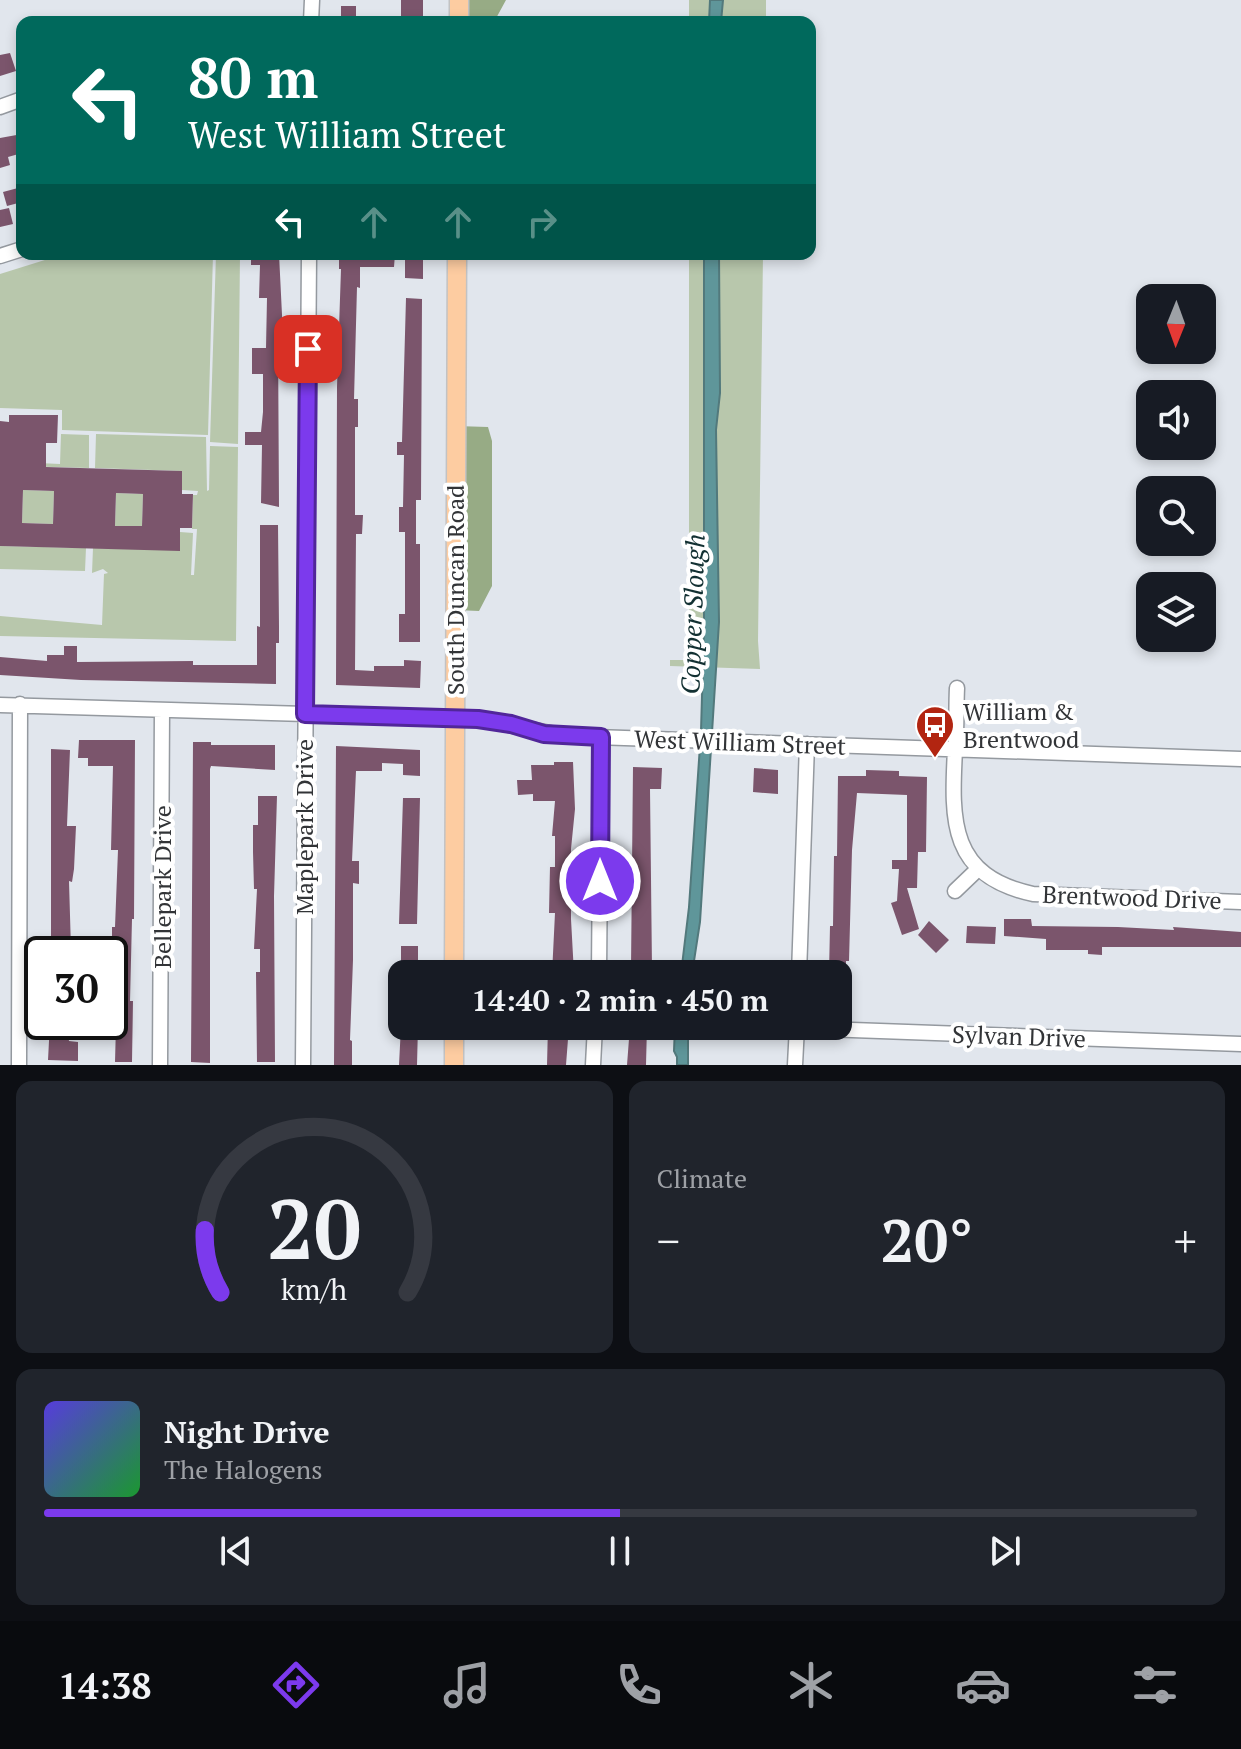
<!DOCTYPE html>
<html lang="en">
<head>
<meta charset="utf-8">
<style>
	body { margin:0; font-family:"PT Serif",serif; background:#20242c; color:#f1f3f6; height:100vh; display:flex; flex-direction:column; font-size:30px; white-space:nowrap }
	* { box-sizing:border-box; margin:0 }
	p { font-size:26px; color:#9ea1a6 }
	.icon { flex:none; width:44px; height:44px; fill:none; stroke:currentColor; stroke-width:2; stroke-linecap:round; stroke-linejoin:round }
	.map { position:relative; height:1065px; overflow:hidden }
	.sheet { display:flex; flex-direction:column; gap:16px; padding:16px; background:#0d0f14; flex:1 }
	.sheet>* { flex:none }
	.top-card { position:absolute; left:16px; top:16px; width:800px; height:244px; border-radius:16px; box-shadow:0 4px 12px #0003; background:#00695c; color:#fff; overflow:hidden }
	.needle { width:52px; rotate:181deg }
	.tools { position:absolute; left:1136px; top:284px; display:grid; gap:16px }
	.tools a { display:grid; place-items:center; width:80px; height:80px; border-radius:16px; background:#171b24; box-shadow:0 4px 12px #0003; font-size:40px }
	.speed { position:absolute; left:24px; top:936px; display:flex; gap:16px; font-size:40px; font-weight:700; text-align:center }
	.speed>* { display:grid; place-content:center; width:104px; height:104px; border-radius:50%; background:#171b24; box-shadow:0 4px 12px #0003; line-height:1 }
	.speed .limit { border:4px solid #111; border-radius:12px; background:#fff; color:#111 }
	.pin { position:absolute; display:grid; place-items:center; width:68px; height:68px; color:#fff; margin:-34px; border-radius:16px; box-shadow:0 4px 12px #0006 }
	.me { position:absolute; width:88px; margin:-44px; rotate:0deg; stroke-linejoin:round; filter:drop-shadow(0 0 6px #0008) }
	.turn { display:flex; align-items:center; gap:28px; height:168px; padding:0 40px; font-size:36px }
	.turn .icon { width:104px; height:104px; stroke-width:2.5 }
	.turn b { display:block; font-size:56px; line-height:68px }
	.lanes { display:flex; align-items:center; height:76px; padding:0 40px; background:#0003; justify-content:center; gap:40px; direction:ltr }
	.lanes .off { opacity:.35 }
	.big { font-size:60px; font-weight:600; line-height:1.1 }
	.sheet .widget { flex:1; display:flex; flex-direction:column; justify-content:center; gap:12px; min-width:0; padding:0 28px; border-radius:16px; background:#20242c }
	.sheet .dial { align-items:center; gap:0 }
	.dial svg { height:208px; overflow:visible; fill:none; stroke:#363941; stroke-width:7; stroke-linecap:round; text-anchor:middle }
	.dial text { fill:#f1f3f6; stroke:none }
	.song { display:flex; align-items:center; gap:24px }
	.cover { width:96px; height:96px; border-radius:12px; background:linear-gradient(135deg,hsl(250 70% 55%),hsl(130 70% 35%)) }
	.played { height:8px; border-radius:4px; background:linear-gradient(90deg,#7c3aed 50%,#363941 50%) }
	.keys { display:flex; justify-content:space-around; direction:ltr }
	.heat { display:flex; justify-content:space-between; align-items:center; font-size:44px; direction:ltr }
	.sheet .tiles { flex:1; display:grid; gap:16px; grid-template-columns:1fr 1fr }
	.widget:last-child { grid-column:span 2 }
	.trip { position:absolute; left:388px; top:960px; width:464px; height:80px; border-radius:16px; background:#171b24; box-shadow:0 4px 12px #0003; font-weight:600; line-height:80px; text-align:center }
	.tab-bar { display:flex; height:128px; justify-content:space-around; align-items:center; background:#090b0e; color:#9ea1a6 }
	.tab-bar .icon { width:56px; height:56px }
	.tab-bar .current { color:#7c3aed }
	.tab-bar b { font-size:36px; color:#f1f3f6 }
	.map>svg:first-child { display:block }
	.green { fill:#b8c7ac }
	.forest { fill:#97ab85 }
	.water { fill:#5f969a; stroke:#52797c; stroke-width:2 }
	.building { fill:#7b556c; fill-rule:evenodd }
	.lines { fill:none; stroke-linecap:round; stroke-linejoin:round }
	.minor-casing { stroke:#94999f; stroke-width:17 }
	.major-casing { stroke:#c2c2c3; stroke-width:21 }
	.minor { stroke:#fff; stroke-width:14 }
	.major { stroke:#fdcca1; stroke-width:18 }
	.route-casing { stroke:#51269a; stroke-width:20 }
	.route { stroke:#7c3aed; stroke-width:14 }
	.labels { text-anchor:middle; dominant-baseline:central; stroke-width:8; stroke-linejoin:round; paint-order:stroke }
	.street-label { font-size:24px; fill:#323437; stroke:#fff }
	.poi-label { font-size:24px; fill:#323437; stroke:#fff; text-anchor:start }
	.water-label { font-size:26px; font-style:italic; fill:#123032; stroke:#fff }
</style>
</head>
<body>
<div class="map">
<svg width="1241" height="1065" viewBox="0 0 1241 1065">
	<rect width="100%" height="100%" fill="#e1e6ed"/>
	<!-- green -->
	<path class="green" d="M 689,0 L 766,0 L 766,22 L 689,22 Z
		M 64,254 L 213,254 L 208,435 L 62,430 L 62,410 L 0,408 L 0,274 Z
		M 216,254 L 240,254 L 238,444 L 210,442 Z
		M 689,254 L 763,254 L 758,641 L 760,669 L 670,666 L 670,660 L 689,660 Z
		M 61,434 L 89,435 L 89,468 L 17,466 L 17,462 L 60,464 Z
		M 96,434 L 206,437 L 207,491 L 209,490 L 210,446 L 238,447 L 236,641 L 0,636 L 0,616 L 102,625 L 104,574 L 108,573 L 103,569 L 92,573 L 93,548 L 180,550 L 180,532 L 193,533 L 191,575 L 194,575 L 197,529 L 192,529 L 193,495 L 197,495 L 198,491 L 182,490 L 182,471 L 95,468 Z
		M 23,490 L 54,491 L 53,524 L 22,523 Z
		M 116,493 L 143,494 L 142,526 L 115,526 Z
		M 0,546 L 86,548 L 85,571 L 0,569 Z"/>
	<!-- forest -->
	<path class="forest" d="M 459,0 L 506,0 L 494,22 L 459,22 Z
		M 456,426 L 488,427 L 492,441 L 492,586 L 479,611 L 455,610 Z"/>
	<!-- water -->
	<path class="water" d="M 710,0 L 723,0 L 721,22 L 709,22 Z
		M 704,254 L 719,254 L 720,393 L 716,430 L 719,622 L 700,922 L 692,974 L 681,974 L 689,907 L 701,731 L 704,627 Z
		M 675,1026 L 688,1026 L 688,1065 L 677,1065 L 677,1057 L 674,1051 Z"/>
	<!-- building -->
	<path class="building" d="M 401,0 L 423,0 L 423,22 L 401,22 Z
		M 341,6 L 356,6 L 356,22 L 341,22 Z
		M 10,53 L 16,71 L 0,76 L 0,55 Z
		M 22,134 L 22,153 L 8,157 L 10,165 L 0,168 L 0,138 Z
		M 18,188 L 22,202 L 7,206 L 3,192 Z
		M 9,208 L 13,224 L 0,227 L 0,210 Z
		M 251,254 L 279,254 L 283,335 L 278,335 L 279,507 L 261,503 L 262,445 L 245,445 L 245,432 L 261,432 L 263,412 L 263,374 L 252,374 L 252,348 L 266,348 L 267,298 L 259,298 L 260,265 L 251,265 Z
		M 339,254 L 395,254 L 394,267 L 360,267 L 360,288 L 357,287 L 354,399 L 358,399 L 358,427 L 355,427 L 355,515 L 363,515 L 362,534 L 356,534 L 355,670 L 374,671 L 374,666 L 404,666 L 404,660 L 421,661 L 420,688 L 336,685 L 337,387 L 341,269 L 339,269 Z
		M 405,259 L 423,259 L 423,279 L 405,278 Z
		M 406,298 L 422,299 L 421,500 L 416,500 L 416,544 L 420,544 L 420,642 L 399,642 L 399,614 L 405,614 L 405,532 L 399,532 L 399,507 L 403,507 L 404,455 L 397,455 L 397,442 L 402,442 Z
		M 9,415 L 58,415 L 57,443 L 46,443 L 46,467 L 182,471 L 182,494 L 193,494 L 192,528 L 180,528 L 180,551 L 0,546 L 0,421 L 9,422 ZM 23,490 L 54,491 L 53,524 L 22,523 ZM 116,493 L 143,494 L 142,526 L 115,526 Z
		M 260,525 L 278,525 L 279,627 L 279,643 L 276,643 L 276,684 L 81,680 L 0,675 L 0,657 L 47,661 L 47,655 L 64,655 L 64,646 L 77,646 L 77,662 L 193,661 L 193,665 L 257,665 L 257,626 L 260,627 Z
		M 79,740 L 135,740 L 134,919 L 132,919 L 130,1001 L 133,1001 L 132,1062 L 115,1062 L 116,1025 L 112,1025 L 115,955 L 112,955 L 112,927 L 115,927 L 118,850 L 111,850 L 113,766 L 88,766 L 88,758 L 78,758 Z
		M 193,742 L 211,742 L 211,745 L 275,745 L 275,770 L 211,766 L 210,769 L 210,1063 L 191,1062 Z
		M 336,746 L 420,750 L 420,776 L 403,775 L 403,764 L 382,763 L 382,771 L 356,771 L 352,861 L 359,861 L 359,884 L 353,883 L 353,960 L 350,1040 L 352,1041 L 352,1065 L 334,1065 Z
		M 51,749 L 70,750 L 67,826 L 76,826 L 74,869 L 72,882 L 69,881 L 71,950 L 51,950 Z
		M 554,762 L 573,762 L 575,809 L 571,849 L 571,919 L 574,974 L 552,974 L 555,913 L 549,913 L 550,867 L 555,867 L 555,836 L 552,836 L 555,801 L 533,801 L 533,794 L 518,795 L 517,780 L 532,780 L 531,765 L 554,765 Z
		M 633,767 L 662,768 L 661,789 L 650,789 L 652,969 L 631,968 Z
		M 754,768 L 778,770 L 778,794 L 753,792 Z
		M 866,770 L 899,771 L 899,776 L 927,777 L 926,852 L 918,852 L 917,888 L 907,888 L 919,929 L 902,935 L 891,903 L 897,901 L 899,869 L 892,869 L 892,860 L 907,860 L 907,795 L 857,793 L 852,850 L 849,961 L 846,961 L 846,974 L 829,974 L 830,926 L 833,926 L 834,856 L 837,856 L 838,776 L 866,776 Z
		M 258,796 L 277,796 L 274,896 L 275,1062 L 257,1062 L 256,972 L 260,972 L 260,949 L 254,949 L 257,889 L 254,889 L 253,852 L 253,825 L 258,825 Z
		M 403,798 L 420,798 L 417,924 L 399,924 Z
		M 1004,919 L 1031,919 L 1032,926 L 1118,927 L 1174,930 L 1173,927 L 1241,932 L 1241,947 L 1102,947 L 1102,955 L 1088,954 L 1088,950 L 1046,950 L 1046,939 L 1004,936 Z
		M 929,921 L 949,940 L 936,953 L 918,935 Z
		M 967,926 L 996,927 L 995,944 L 966,943 Z
		M 401,946 L 418,946 L 418,974 L 401,974 Z
		M 50,1022 L 66,1022 L 69,1041 L 78,1042 L 78,1061 L 48,1060 Z
		M 401,1026 L 418,1026 L 417,1065 L 399,1065 Z
		M 548,1026 L 569,1026 L 566,1065 L 547,1065 Z
		M 630,1026 L 647,1026 L 646,1065 L 627,1065 Z"/>
	<g class="lines">
		<!-- minor casing -->
		<g class="minor-casing">
			<path id="minor" d="M 311,22 L 312,0
				M 0,107 L 22,99
				M 0,256 L 22,249
				M 957,688 C 956,708 957,729 955,750 C 951,822 950,876 1033,894 L 1241,902
				M 0,705 L 478,719 L 566,736 L 1241,759
				M 955,891 L 978,869
				M 599,974 L 601,737
				M 799,974 L 807,744
				M 797,1028 L 1241,1044
				M 19,1065 L 20,704
				M 160,1065 L 162,710
				M 303,1065 L 309,254
				M 593,1065 L 595,1026
				M 795,1065 L 797,1026"/>
		</g>
		<!-- major casing -->
		<g class="major-casing">
			<path id="major" d="M 459,22 L 459,0
				M 454,974 L 457,254
				M 454,1065 L 454,1026"/>
		</g>
		<!-- minor -->
		<use href="#minor" class="minor"/>
		<!-- major -->
		<use href="#major" class="major"/>
	</g>
	<g class="lines">
		<!-- route casing -->
		<g class="route-casing">
			<path id="route" d="M 308,349 L 305,714 L 478,719 L 511,724 L 544,734 L 601,737 L 600,881"/>
		</g>
		<!-- route -->
		<use href="#route" class="route"/>
	</g>
	<!-- icons -->
	<defs>
		<g id="bus-pin" transform="scale(2)"><path d="M0 17L-7.5 6A9.5 9.5 0 1 1 7.5 6Z" fill="#b22511" stroke="#fff"/><path d="M-5-6H5V4H4V6H2V4H-2V6H-4V4H-5ZM-3.5-4V0h7V-4ZM-3.5 1.2v1.5H-2V1.2ZM2 1.2v1.5H3.5V1.2Z" fill="#fff"/></g>
	</defs>
	<g fill-rule="evenodd">
		<use href="#bus-pin" x="935" y="725"/>
	</g>
	<g class="labels">
		<!-- street labels -->
		<g class="street-label">
			<text transform="translate(455 590) rotate(-90)">South Duncan Road</text>
			<text transform="translate(740 742) rotate(2)">West William Street</text>
			<text transform="translate(304 827) rotate(-90)">Maplepark Drive</text>
			<text transform="translate(162 887) rotate(-90)">Bellepark Drive</text>
			<text transform="translate(1132 897) rotate(2)">Brentwood Drive</text>
			<text transform="translate(1019 1036) rotate(2)">Sylvan Drive</text>
		</g>
		<!-- poi labels -->
		<g class="poi-label">
			<text x="963" y="711">William &amp;<tspan x="963" dy="28">Brentwood</tspan></text>
		</g>
		<!-- water labels -->
		<g class="water-label">
			<text transform="translate(692 614) rotate(-88)">Copper Slough</text>
		</g>
	</g>
</svg>
<div class="tools">
<a><svg class="needle" viewBox="-14 -14 28 28"><path d="M0-13l5 13h-10z" fill="#e53935"/><path d="M0 13l5-13h-10z" fill="#9ea1a6"/></svg></a>
<a><svg class="icon" aria-label="sound" viewBox="0 0 24 24"><path d="M4 9h4l5-4v14l-5-4H4zM17 9q2 3 0 6"/></svg></a>
<a><svg class="icon" aria-label="search" viewBox="0 0 24 24"><circle cx="10" cy="10" r="6"/><path d="M15 15l6 6"/></svg></a>
<a><svg class="icon" aria-label="layers" viewBox="0 0 24 24"><path d="M12 4l9 5-9 5-9-5zM3 14l9 5 9-5"/></svg></a>
</div>
<div class="speed"><div class="limit">30</div></div>
<div class="pin" style="left:308px;top:349px;background:#d93025"><svg class="icon" aria-label="arrive" viewBox="0 0 24 24"><path d="M6 21V4h12l-3 4 3 4H6"/></svg></div>
<svg class="me" style="left:600px;top:881px" viewBox="-20 -20 40 40"><circle r="17" fill="#7c3aed" stroke="#fff" stroke-width="3"/><path d="M0-11L8 9 0 5-8 9z" fill="#fff"/></svg>
<div class="trip">14:40 · 2 min · 450 m</div>
<div class="top-card">
<div class="turn"><svg class="icon" aria-label="left" viewBox="0 0 24 24"><path d="M17 20v-9H6M10 6l-5 5 5 5"/></svg><div><b>80 m</b>West William Street</div></div>
<div class="lanes"><svg class="icon" aria-label="left" viewBox="0 0 24 24"><path d="M17 20v-9H6M10 6l-5 5 5 5"/></svg><svg class="icon off" aria-label="ahead" viewBox="0 0 24 24"><path d="M12 20V5M6 11l6-6 6 6"/></svg><svg class="icon off" aria-label="ahead" viewBox="0 0 24 24"><path d="M12 20V5M6 11l6-6 6 6"/></svg><svg class="icon off" aria-label="right" viewBox="0 0 24 24"><path d="M7 20v-9h11M14 6l5 5-5 5"/></svg></div>
</div>
</div>
<section class="sheet">
<div class="tiles">
<div class="widget dial"><svg viewBox="0 0 100 80">
<path d="M14 69A42 42 0 1 1 86 69"/>
<path d="M14 69A42 42 0 0 1 8 45" stroke="#7c3aed"/>
<text x="50" y="56" font-size="32" font-weight="700">20</text>
<text x="50" y="72" font-size="11">km/h</text>
</svg></div>
<div class="widget"><p>Climate</p>
<div class="heat"><a>−</a><b class="big">20°</b><a>+</a></div>
</div>
<div class="widget">
<div class="song"><i class="cover"></i><div><b>Night Drive</b><p>The Halogens</p></div></div>
<div class="played"></div>
<div class="keys"><svg class="icon" aria-label="previous" viewBox="0 0 24 24"><path d="M18 5L8 12l10 7zM5 5v14"/></svg><svg class="icon" aria-label="pause" viewBox="0 0 24 24"><path d="M8 5v14M16 5v14"/></svg><svg class="icon" aria-label="next" viewBox="0 0 24 24"><path d="M6 5l10 7-10 7zM19 5v14"/></svg></div>
</div>
</div>
</section>
<nav class="tab-bar">
<b>14:38</b>
<svg class="icon current" aria-label="directions" viewBox="0 0 24 24"><path d="M12 3l9 9-9 9-9-9zM9 14v-3h6M13 9l2 2-2 2"/></svg>
<svg class="icon" aria-label="music" viewBox="0 0 24 24"><path d="M9 18V5l10-2v13"/><circle cx="6" cy="18" r="3"/><circle cx="16" cy="16" r="3"/></svg>
<svg class="icon" aria-label="phone" viewBox="0 0 24 24"><path d="M5 4h4l2 5-3 2q2 4 5 5l2-3 5 2v4C11 20 4 13 5 4z"/></svg>
<svg class="icon" aria-label="climate" viewBox="0 0 24 24"><path d="M12 3v18M4 7l16 10M4 17L20 7"/></svg>
<svg class="icon" aria-label="car" viewBox="0 0 24 24"><path d="M5 17H2v-5l4-1 3-4h7l3 4 3 1v5h-3M9 17h6M6 11h13"/><circle cx="7" cy="17" r="2"/><circle cx="17" cy="17" r="2"/></svg>
<svg class="icon" aria-label="filters" viewBox="0 0 24 24"><path d="M4 7h16M4 17h16"/><circle cx="9" cy="7" r="2"/><circle cx="15" cy="17" r="2"/></svg>
</nav>
</body>
</html>
